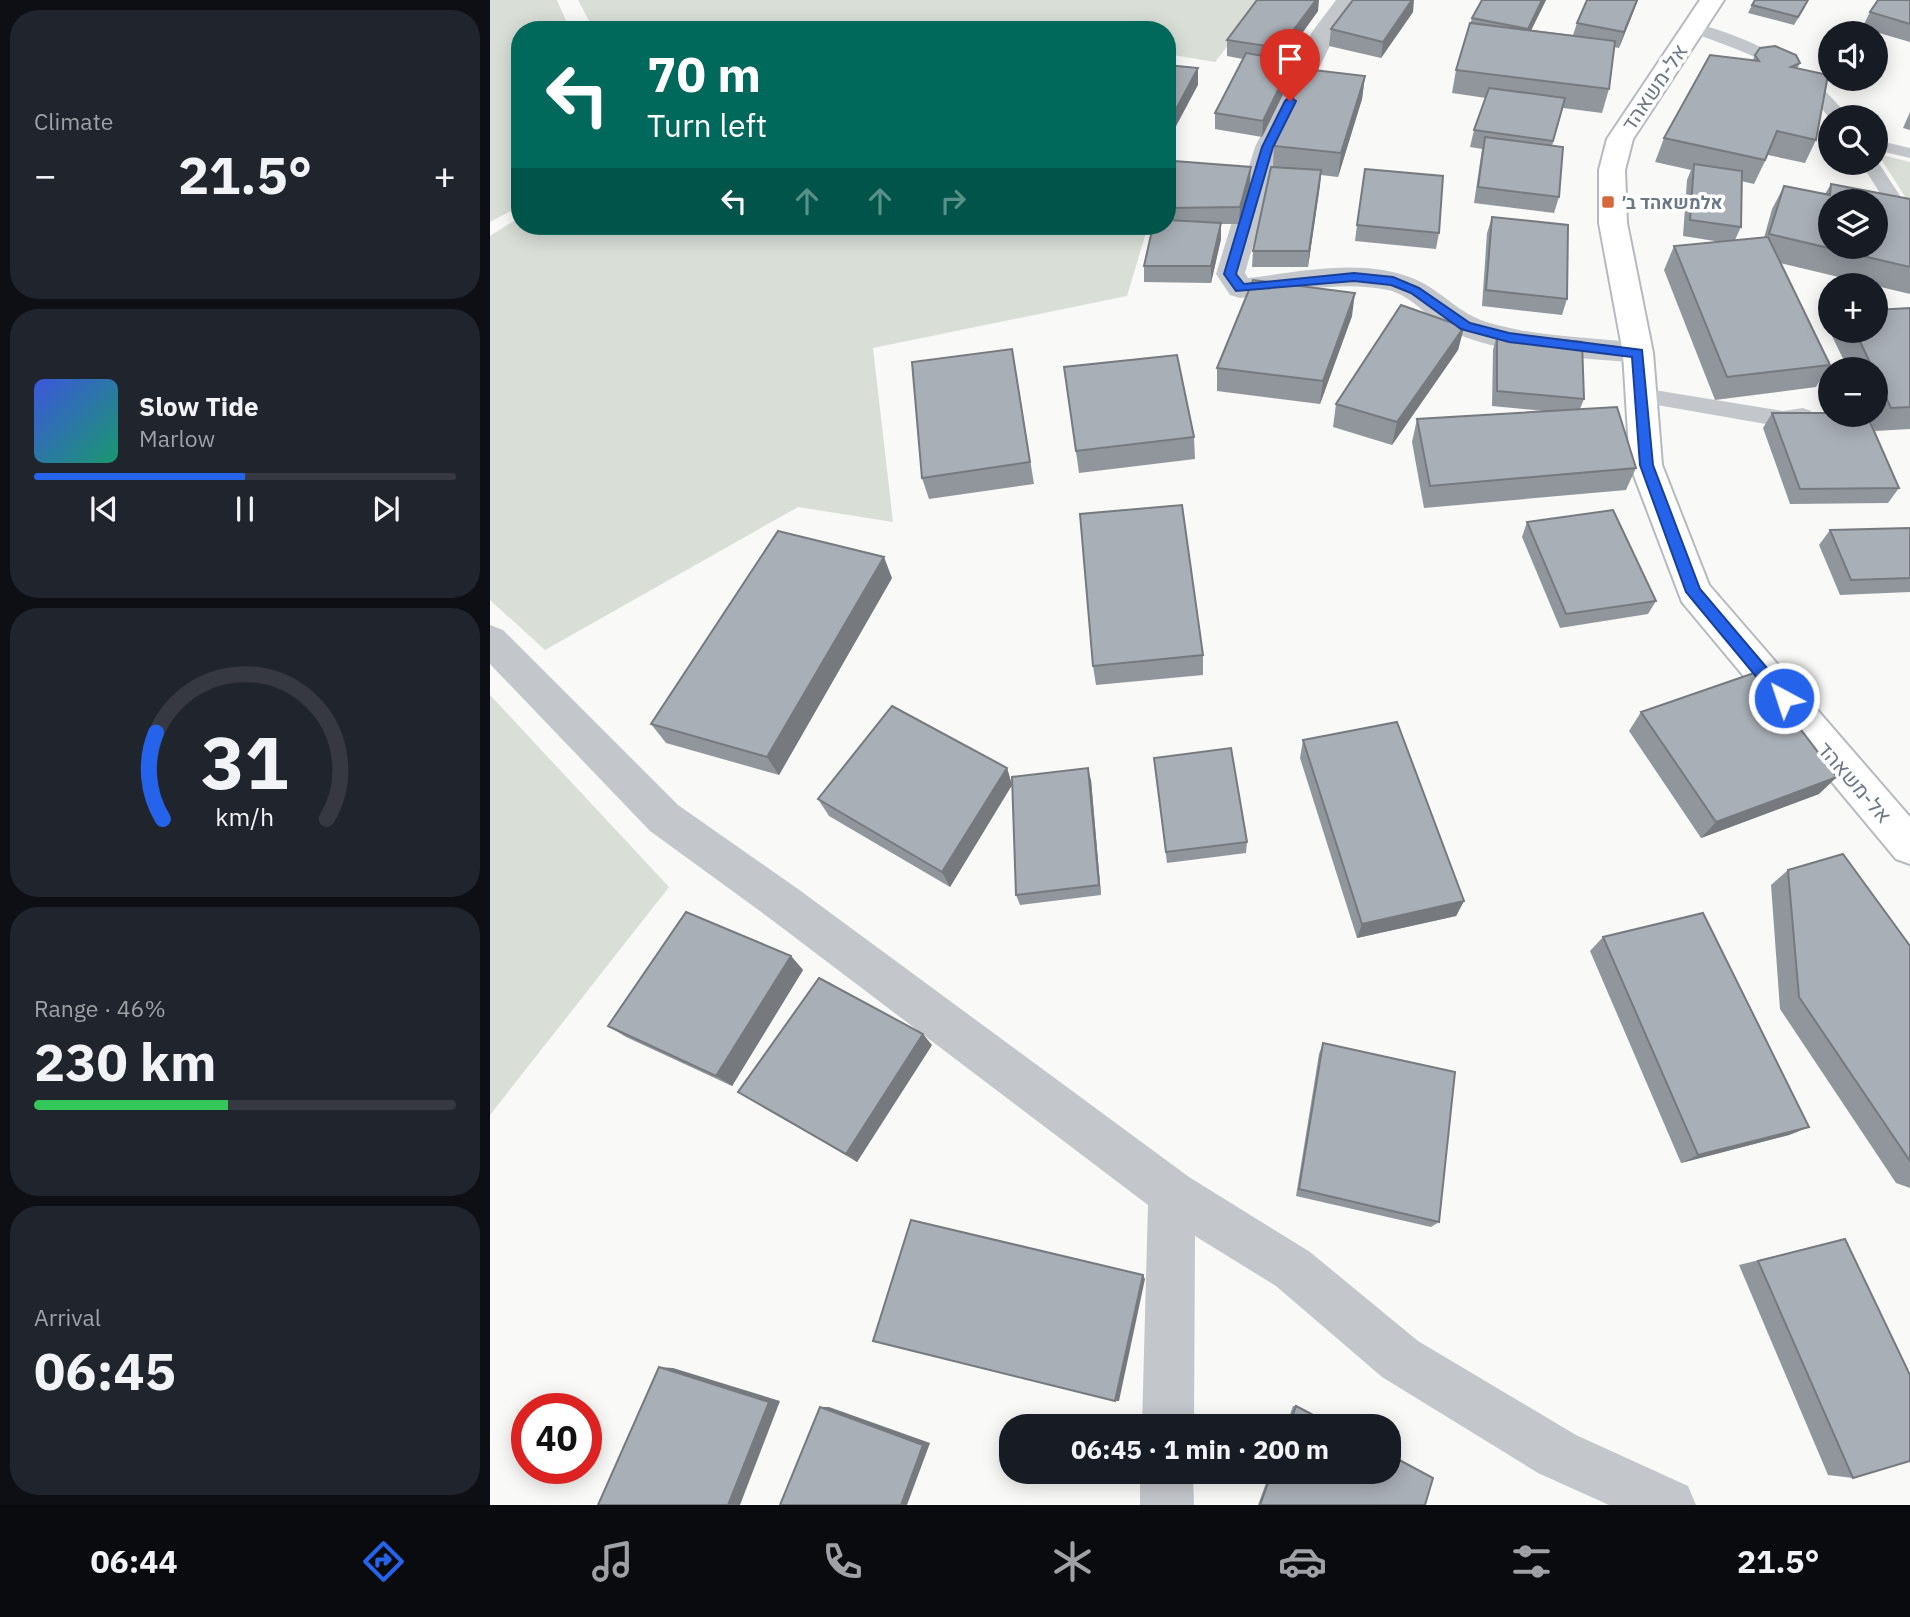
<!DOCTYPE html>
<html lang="en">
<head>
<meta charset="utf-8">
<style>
	body { margin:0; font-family:"IBM Plex Sans",Heebo,sans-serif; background:#20242c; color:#f1f3f6; height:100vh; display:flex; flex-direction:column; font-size:26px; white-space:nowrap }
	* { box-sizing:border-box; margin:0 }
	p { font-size:23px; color:#9ea1a6 }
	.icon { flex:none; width:38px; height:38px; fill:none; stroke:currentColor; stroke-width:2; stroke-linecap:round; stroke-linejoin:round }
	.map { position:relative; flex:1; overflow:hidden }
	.details { display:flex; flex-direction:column; gap:10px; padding:10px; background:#0d0f14; width:490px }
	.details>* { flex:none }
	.guide { position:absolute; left:21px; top:21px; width:665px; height:214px; border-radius:28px; box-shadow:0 4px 18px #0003; background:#00695c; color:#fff; overflow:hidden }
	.controls { position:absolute; left:1328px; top:21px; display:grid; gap:14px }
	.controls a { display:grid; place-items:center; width:70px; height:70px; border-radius:50%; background:#171b24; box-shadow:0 4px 18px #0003; font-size:35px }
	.speed { position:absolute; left:21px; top:1393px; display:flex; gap:14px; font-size:35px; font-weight:700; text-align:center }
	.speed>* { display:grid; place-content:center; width:91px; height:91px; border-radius:50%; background:#171b24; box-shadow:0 4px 18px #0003; line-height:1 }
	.speed .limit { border:10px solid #d22; background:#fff; color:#111 }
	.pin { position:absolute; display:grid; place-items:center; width:60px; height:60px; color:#fff; margin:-72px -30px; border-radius:50% 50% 50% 0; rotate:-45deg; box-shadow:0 0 7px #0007 }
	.pin .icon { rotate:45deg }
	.me { position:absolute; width:77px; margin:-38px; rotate:320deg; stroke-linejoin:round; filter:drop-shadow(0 0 5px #0008) }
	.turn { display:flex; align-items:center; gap:24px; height:147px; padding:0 21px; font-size:32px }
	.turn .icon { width:91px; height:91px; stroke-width:2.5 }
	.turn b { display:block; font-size:49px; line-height:60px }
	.lanes { display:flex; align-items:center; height:66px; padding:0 21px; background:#0003; justify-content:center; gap:35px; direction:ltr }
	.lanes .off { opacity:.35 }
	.big { font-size:52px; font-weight:800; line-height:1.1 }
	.details .widget { flex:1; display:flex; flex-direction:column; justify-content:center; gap:10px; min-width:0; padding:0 24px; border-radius:28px; background:#20242c }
	.details .dial { align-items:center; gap:0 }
	.dial svg { height:182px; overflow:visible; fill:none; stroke:#363941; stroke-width:7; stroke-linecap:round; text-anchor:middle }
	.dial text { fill:#f1f3f6; stroke:none }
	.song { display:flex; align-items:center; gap:21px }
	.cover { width:84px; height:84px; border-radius:10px; background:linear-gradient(135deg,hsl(230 70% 55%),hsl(160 70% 35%)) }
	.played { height:7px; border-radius:4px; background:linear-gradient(90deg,#2563eb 50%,#363941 50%) }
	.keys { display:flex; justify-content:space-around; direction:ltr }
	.heat { display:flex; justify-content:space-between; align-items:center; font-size:38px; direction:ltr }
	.charge { height:10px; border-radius:5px; background:linear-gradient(90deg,#34c759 46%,#363941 0) }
	.trip { position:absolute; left:509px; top:1414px; width:402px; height:70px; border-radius:28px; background:#171b24; box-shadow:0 4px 18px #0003; font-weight:800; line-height:70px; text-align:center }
	.dock { display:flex; height:112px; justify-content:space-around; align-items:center; background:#090b0e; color:#9ea1a6 }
	.dock .icon { width:49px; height:49px }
	.dock .selected { color:#2563eb }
	.dock b { font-size:32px; color:#f1f3f6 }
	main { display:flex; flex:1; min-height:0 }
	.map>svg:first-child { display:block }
	.green { fill:#d9ded7 }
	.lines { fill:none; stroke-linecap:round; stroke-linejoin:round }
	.secondary-casing { stroke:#b6babf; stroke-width:4 }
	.lane { fill:#c3c6ca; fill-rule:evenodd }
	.street { fill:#c3c6ca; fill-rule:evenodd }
	.secondary { fill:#fff; fill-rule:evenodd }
	.wall { fill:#91969d }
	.shaded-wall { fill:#767a7f }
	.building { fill:#a9afb6; stroke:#767a7f; stroke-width:2; fill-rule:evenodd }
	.route { fill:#2563eb; stroke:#184099; stroke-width:2 }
	.poi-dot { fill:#d6683b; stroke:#fff; stroke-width:2.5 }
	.labels { text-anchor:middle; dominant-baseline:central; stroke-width:7; stroke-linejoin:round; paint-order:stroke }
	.far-poi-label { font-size:18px; font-weight:bold; fill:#6b7886; stroke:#fff; text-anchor:start }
	.street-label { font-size:21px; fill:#6b7886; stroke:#fff }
</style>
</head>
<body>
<main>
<section class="details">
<div class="widget"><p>Climate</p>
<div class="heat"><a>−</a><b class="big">21.5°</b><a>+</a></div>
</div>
<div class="widget">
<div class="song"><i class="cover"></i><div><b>Slow Tide</b><p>Marlow</p></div></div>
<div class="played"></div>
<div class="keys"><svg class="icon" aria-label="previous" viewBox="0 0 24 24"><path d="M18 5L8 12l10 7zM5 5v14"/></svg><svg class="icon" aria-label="pause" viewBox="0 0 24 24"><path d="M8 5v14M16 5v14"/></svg><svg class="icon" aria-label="next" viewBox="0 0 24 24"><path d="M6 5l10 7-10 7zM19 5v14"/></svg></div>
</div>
<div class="widget dial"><svg viewBox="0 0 100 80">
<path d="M14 69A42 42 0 1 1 86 69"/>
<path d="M14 69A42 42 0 0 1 11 31" stroke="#2563eb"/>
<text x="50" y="56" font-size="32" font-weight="700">31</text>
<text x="50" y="72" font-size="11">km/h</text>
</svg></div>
<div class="widget"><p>Range · 46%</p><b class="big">230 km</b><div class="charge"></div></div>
<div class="widget"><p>Arrival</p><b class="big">06:45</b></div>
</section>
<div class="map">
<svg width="1420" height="1505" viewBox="0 0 1420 1505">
	<rect width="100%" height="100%" fill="#f9f9f7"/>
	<!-- green -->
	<path class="green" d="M 0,0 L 67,0 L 80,30 L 30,30 L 30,206 L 0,222 Z
		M 88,0 L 774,0 L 725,62 L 677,54 L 677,30 L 104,30 Z
		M 1388,154 L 1420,162 L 1420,205 Z
		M 30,217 L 30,226 L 658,226 L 637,296 L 383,348 L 403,522 L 308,507 L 55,650 L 0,600 L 0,236 Z
		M 0,695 L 179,887 L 0,1115 Z"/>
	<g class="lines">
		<!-- secondary casing -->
		<g class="secondary-casing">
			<path id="secondary" d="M 1210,0 L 1234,0 L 1143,139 L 1135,170 L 1137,223 L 1163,353 L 1172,465 L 1219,585 L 1420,817 L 1420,864 L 1406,859 L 1192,602 L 1140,465 L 1133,353 L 1109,223 L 1109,170 L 1117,139 Z"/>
		</g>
		<!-- lane -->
		<path class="lane" d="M 1204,23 C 1263,38 1321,67 1358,117 L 1340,118 C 1328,105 1317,90 1302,79 C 1272,56 1234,45 1198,31 L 1196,28 Z
			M 1386,140 L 1420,148 L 1420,158 L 1386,150 Z
			M 1386,159 L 1420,211 L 1420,232 L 1413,230 L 1371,163 L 1386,163 Z
			M 1152,388 L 1293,411 L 1313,408 L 1321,411 L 1324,416 L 1321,421 L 1293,427 L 1144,401 L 1141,396 L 1144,391 Z"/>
		<!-- street -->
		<path class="street" d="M 846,0 L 870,0 L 846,33 L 791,147 L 755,273 L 758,278 C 810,272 871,258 922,278 C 951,289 969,315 1000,323 C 1047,337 1099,337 1148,343 L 1159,346 L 1163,353 L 1159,360 L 1148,363 C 1088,357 1022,357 965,333 C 941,323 924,296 898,290 C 851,280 797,292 750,298 L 740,295 L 726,274 L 765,147 L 822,32 Z
			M 0,625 L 13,630 L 188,805 L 308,889 L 699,1177 L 820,1252 L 928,1341 L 1086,1435 L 1198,1486 L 1206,1505 L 1119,1505 L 1048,1473 L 892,1377 L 786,1286 L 705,1236 L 704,1426 L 652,1426 L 658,1205 L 278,917 L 160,831 L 0,664 Z
			M 650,1472 L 703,1472 L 704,1505 L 650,1505 Z"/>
		<!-- secondary -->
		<use href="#secondary" class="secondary"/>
	</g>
	<!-- wall -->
	<path class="wall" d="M 992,0 L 1056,0 L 1041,30 L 1083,35 L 1087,23 L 1148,0 L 1129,48 L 1124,47 L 1119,89 L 1112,113 L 1073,108 L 1062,146 L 1069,197 L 1064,213 L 984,203 L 992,149 L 980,147 L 984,130 L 996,98 L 962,93 L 966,70 L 982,18 Z
		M 1420,0 L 1420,42 L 1372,28 L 1380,12 Z
		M 1262,5 L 1315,7 L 1304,25 L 1258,13 Z
		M 828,11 L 793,60 L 802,61 L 801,78 L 772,137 L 725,129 L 725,113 L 753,59 L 737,56 L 737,40 Z
		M 923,12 L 891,58 L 839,46 L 841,29 Z
		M 1265,55 L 1310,63 L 1307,69 L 1326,140 L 1315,163 L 1278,155 L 1264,184 L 1251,181 L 1251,227 L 1245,240 L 1274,238 L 1282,209 L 1294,186 L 1335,194 L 1341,184 L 1420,199 L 1420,294 L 1290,263 L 1340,365 L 1326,387 L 1225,400 L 1174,270 L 1184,246 L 1231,242 L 1193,236 L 1197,180 L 1201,170 L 1165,162 L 1174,138 L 1263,60 Z
		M 875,76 L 872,99 L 848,177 L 831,175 L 818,267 L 762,267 L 763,251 L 783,167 L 784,146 Z
		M 1420,112 L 1420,130 L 1413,128 Z
		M 760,184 L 749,224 L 731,224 L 731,239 L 721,283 L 654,282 L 654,266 L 677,226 L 677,186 Z
		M 1002,217 L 1077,299 L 1072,315 L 992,306 L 997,233 Z
		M 867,225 L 949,233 L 946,249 L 865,241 Z
		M 1420,308 L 1420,429 L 1385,431 L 1378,415 L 1386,415 L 1386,369 L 1358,369 L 1342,336 L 1345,331 L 1386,331 Z
		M 862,316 L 830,404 L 727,391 L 727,368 Z
		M 974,327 L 968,350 L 902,445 L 843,427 L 846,404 Z
		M 1007,334 L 1094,399 L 1090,409 L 1146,468 L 1136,490 L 934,508 L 922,442 L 927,419 L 1054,411 L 1002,406 L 1003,350 Z
		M 574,367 L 704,437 L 705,459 L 589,473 Z
		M 526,372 L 544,484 L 439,499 L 432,478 Z
		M 1282,413 L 1409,488 L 1398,503 L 1300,504 L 1273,428 Z
		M 1037,522 L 1166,601 L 1158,614 L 1070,628 L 1032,537 Z
		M 1420,528 L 1420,592 L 1350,595 L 1329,545 L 1340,530 Z
		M 402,578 L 289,775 L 176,743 L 161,724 Z
		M 713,655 L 713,675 L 606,685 L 603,666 Z
		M 1151,712 L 1329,794 L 1211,838 L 1139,731 Z
		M 813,740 L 974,901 L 966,916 L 867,938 L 810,758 Z
		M 664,758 L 757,842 L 756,853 L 677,863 Z
		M 517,768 L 522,785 L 460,887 L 339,816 L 328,799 Z
		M 601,780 L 611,895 L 530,905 L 526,895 Z
		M 1298,870 L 1420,946 L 1420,1188 L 1406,1183 L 1290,1009 L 1281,885 Z
		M 1113,937 L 1319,1127 L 1299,1135 L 1191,1163 L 1100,951 Z
		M 301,956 L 313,970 L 242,1086 L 136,1037 L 118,1026 Z
		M 833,1043 L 949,1222 L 941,1227 L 806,1196 L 829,1054 Z
		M 442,1045 L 367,1162 L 248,1092 Z
		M 1333,1244 L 1363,1478 L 1338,1475 L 1249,1265 Z
		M 803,1406 L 806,1406 L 844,1426 L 796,1426 Z
		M 780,1472 L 900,1472 L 935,1505 L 768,1505 Z"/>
	<!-- shaded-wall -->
	<path class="shaded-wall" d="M 826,0 L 829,0 L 828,11 L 789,65 L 790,48 Z
		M 922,0 L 924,0 L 923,12 L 891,58 L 893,42 Z
		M 1052,0 L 1056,0 L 1034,45 L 1038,29 Z
		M 1147,0 L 1148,0 L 1129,48 L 1134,32 Z
		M 802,61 L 801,78 L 772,137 L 773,121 Z
		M 708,68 L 708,85 L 677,143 L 677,126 Z
		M 875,76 L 872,99 L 848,177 L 851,153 Z
		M 761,167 L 760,184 L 749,224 L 750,207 Z
		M 831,170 L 830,186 L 818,267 L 819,251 Z
		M 731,223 L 731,239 L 721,283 L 721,266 Z
		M 865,293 L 862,316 L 830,404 L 833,381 Z
		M 974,327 L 968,350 L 902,445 L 907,422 Z
		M 394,557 L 402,578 L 289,775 L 277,757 Z
		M 517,768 L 522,785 L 460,887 L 452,872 Z
		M 598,768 L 601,780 L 611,895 L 609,885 Z
		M 1347,777 L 1329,794 L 1211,838 L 1226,822 Z
		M 974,901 L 966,916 L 867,938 L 872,924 Z
		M 301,956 L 313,970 L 242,1086 L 226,1076 Z
		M 433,1034 L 442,1045 L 367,1162 L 356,1154 Z
		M 1319,1127 L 1299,1135 L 1191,1163 L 1208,1155 Z
		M 653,1275 L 655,1279 L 629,1401 L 625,1401 Z
		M 169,1367 L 183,1368 L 290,1401 L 250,1505 L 238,1505 Z
		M 330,1407 L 339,1407 L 440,1443 L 417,1505 L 411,1505 Z"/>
	<!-- building -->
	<path class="building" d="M 767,0 L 826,0 L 790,48 L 737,40 Z
		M 863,0 L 922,0 L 893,42 L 841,29 Z
		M 992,0 L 1052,0 L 1038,29 L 982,18 Z
		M 1097,0 L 1147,0 L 1134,32 L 1087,23 Z
		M 1265,0 L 1318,0 L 1308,17 L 1262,5 Z
		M 1388,0 L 1420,0 L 1420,24 L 1380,12 Z
		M 980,23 L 1125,41 L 1119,89 L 966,70 Z
		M 1285,46 L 1306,55 L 1310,63 L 1301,67 L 1338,75 L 1326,140 L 1287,131 L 1275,160 L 1174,138 L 1220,55 L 1269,61 L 1265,55 L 1270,48 Z
		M 756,53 L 802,61 L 773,121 L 725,113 Z
		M 677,65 L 708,68 L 677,126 Z
		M 815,69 L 875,76 L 851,153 L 784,146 Z
		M 999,88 L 1075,98 L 1063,141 L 984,130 Z
		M 995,137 L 1073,147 L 1069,197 L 988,187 Z
		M 684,161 L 761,167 L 750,207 L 677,208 L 677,186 Z
		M 1204,164 L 1252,171 L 1251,227 L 1200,220 Z
		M 781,167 L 831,170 L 819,251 L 763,251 Z
		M 875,169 L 953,176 L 949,233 L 867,225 Z
		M 1341,184 L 1420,199 L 1420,267 L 1279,234 L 1294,186 L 1340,195 ZM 1340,201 L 1386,201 L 1386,247 L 1340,247 Z
		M 1002,217 L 1078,225 L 1077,299 L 996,290 Z
		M 677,220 L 731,223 L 721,266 L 654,266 L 663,226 L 677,226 Z
		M 1278,237 L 1340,365 L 1237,377 L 1184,246 Z
		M 763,280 L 865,293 L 833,381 L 727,368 Z
		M 911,305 L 974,327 L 907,422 L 846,404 Z
		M 1420,308 L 1420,407 L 1401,408 L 1386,376 L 1386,369 L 1383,369 L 1365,331 L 1386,331 L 1386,310 Z
		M 1007,334 L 1092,342 L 1094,399 L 1007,391 Z
		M 522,349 L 540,462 L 432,478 L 422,362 Z
		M 687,355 L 704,437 L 586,451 L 574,367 Z
		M 1127,407 L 1146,468 L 940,486 L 927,419 Z
		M 1282,413 L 1340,413 L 1340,415 L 1377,415 L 1409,488 L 1310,489 Z
		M 692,505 L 713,655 L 603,666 L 590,514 Z
		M 1123,510 L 1166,601 L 1076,614 L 1037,522 Z
		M 1420,528 L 1420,578 L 1361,580 L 1340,530 Z
		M 288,531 L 394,557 L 277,757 L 161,724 Z
		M 1267,672 L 1347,777 L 1226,822 L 1151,712 Z
		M 402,706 L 517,768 L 452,872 L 328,799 Z
		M 907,722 L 974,901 L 872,924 L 813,740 Z
		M 741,748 L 757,842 L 676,852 L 664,758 Z
		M 598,768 L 609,885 L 526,895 L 522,777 Z
		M 1353,854 L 1420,946 L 1420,1161 L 1309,997 L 1298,870 Z
		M 196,912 L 301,956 L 226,1076 L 118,1026 Z
		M 1213,913 L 1319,1127 L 1208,1155 L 1113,937 Z
		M 329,978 L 433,1034 L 356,1154 L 248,1092 Z
		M 833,1043 L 965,1072 L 949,1222 L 809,1189 Z
		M 421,1220 L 653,1275 L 625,1401 L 383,1341 Z
		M 1355,1239 L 1420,1375 L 1420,1461 L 1363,1478 L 1268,1261 Z
		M 169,1367 L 279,1402 L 238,1505 L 108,1505 Z
		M 806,1406 L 844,1426 L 799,1426 Z
		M 330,1407 L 433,1445 L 411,1505 L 290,1505 Z
		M 900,1455 L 943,1478 L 935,1505 L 770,1505 L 782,1472 L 900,1472 Z"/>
	<!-- route -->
	<path class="route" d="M 800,97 L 806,101 L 783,147 L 746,274 L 754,284 L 864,273 L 903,277 L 929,288 L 980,323 L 1019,333 L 1152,350 L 1163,465 L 1210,589 L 1299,694 L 1302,698 L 1299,703 L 1288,703 L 1196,592 L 1150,465 L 1142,357 L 1019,342 L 971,329 L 921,293 L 901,285 L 864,281 L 746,291 L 734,274 L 772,147 L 795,101 Z"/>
	<!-- markers -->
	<rect class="poi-dot" x="1111" y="195" width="14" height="14" rx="3.5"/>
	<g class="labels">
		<!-- far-poi labels -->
		<g class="far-poi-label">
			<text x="1132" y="202">אלמשאהד ב׳</text>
		</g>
		<!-- street labels -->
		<g class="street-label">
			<text transform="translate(1164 87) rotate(-56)">אל-משאהד</text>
			<text transform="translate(1365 782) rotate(49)">אל-משאהד</text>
		</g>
	</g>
</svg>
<div class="controls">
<a><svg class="icon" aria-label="sound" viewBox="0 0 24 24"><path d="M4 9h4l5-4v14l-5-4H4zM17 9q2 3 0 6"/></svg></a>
<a><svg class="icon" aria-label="search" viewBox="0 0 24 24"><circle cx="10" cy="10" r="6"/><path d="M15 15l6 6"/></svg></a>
<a><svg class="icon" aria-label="layers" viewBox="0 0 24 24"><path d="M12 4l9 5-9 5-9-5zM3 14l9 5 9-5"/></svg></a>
<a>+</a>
<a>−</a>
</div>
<div class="speed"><div class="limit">40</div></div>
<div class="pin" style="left:800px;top:101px;background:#d93025"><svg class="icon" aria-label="arrive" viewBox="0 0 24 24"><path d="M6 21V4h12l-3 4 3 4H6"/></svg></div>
<svg class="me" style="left:1294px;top:698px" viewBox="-20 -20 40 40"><circle r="17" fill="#2563eb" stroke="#fff" stroke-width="3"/><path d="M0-11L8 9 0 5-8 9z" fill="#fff"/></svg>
<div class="trip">06:45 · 1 min · 200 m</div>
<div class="guide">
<div class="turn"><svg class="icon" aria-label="left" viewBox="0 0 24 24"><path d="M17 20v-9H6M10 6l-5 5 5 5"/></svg><div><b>70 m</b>Turn left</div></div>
<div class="lanes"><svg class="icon" aria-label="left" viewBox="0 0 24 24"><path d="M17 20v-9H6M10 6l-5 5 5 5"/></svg><svg class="icon off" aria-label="ahead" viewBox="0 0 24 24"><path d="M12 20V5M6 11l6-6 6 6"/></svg><svg class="icon off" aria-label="ahead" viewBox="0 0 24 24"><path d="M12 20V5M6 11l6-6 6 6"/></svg><svg class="icon off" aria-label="right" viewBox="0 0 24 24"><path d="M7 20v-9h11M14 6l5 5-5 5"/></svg></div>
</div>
</div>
</main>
<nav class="dock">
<b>06:44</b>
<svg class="icon selected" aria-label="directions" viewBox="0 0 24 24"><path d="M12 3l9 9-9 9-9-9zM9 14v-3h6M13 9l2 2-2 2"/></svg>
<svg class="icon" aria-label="music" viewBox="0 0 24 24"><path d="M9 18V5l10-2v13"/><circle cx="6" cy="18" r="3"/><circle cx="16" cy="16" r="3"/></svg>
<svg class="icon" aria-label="phone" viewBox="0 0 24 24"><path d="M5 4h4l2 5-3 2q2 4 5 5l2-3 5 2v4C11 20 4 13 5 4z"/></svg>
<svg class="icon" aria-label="climate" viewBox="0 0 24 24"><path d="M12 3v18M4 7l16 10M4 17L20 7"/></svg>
<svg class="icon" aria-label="car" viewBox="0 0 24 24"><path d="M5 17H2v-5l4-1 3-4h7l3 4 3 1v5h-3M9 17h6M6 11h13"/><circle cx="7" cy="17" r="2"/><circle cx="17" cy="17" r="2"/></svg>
<svg class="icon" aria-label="filters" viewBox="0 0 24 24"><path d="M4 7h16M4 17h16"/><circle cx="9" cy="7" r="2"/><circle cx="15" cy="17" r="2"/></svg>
<b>21.5°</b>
</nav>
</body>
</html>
